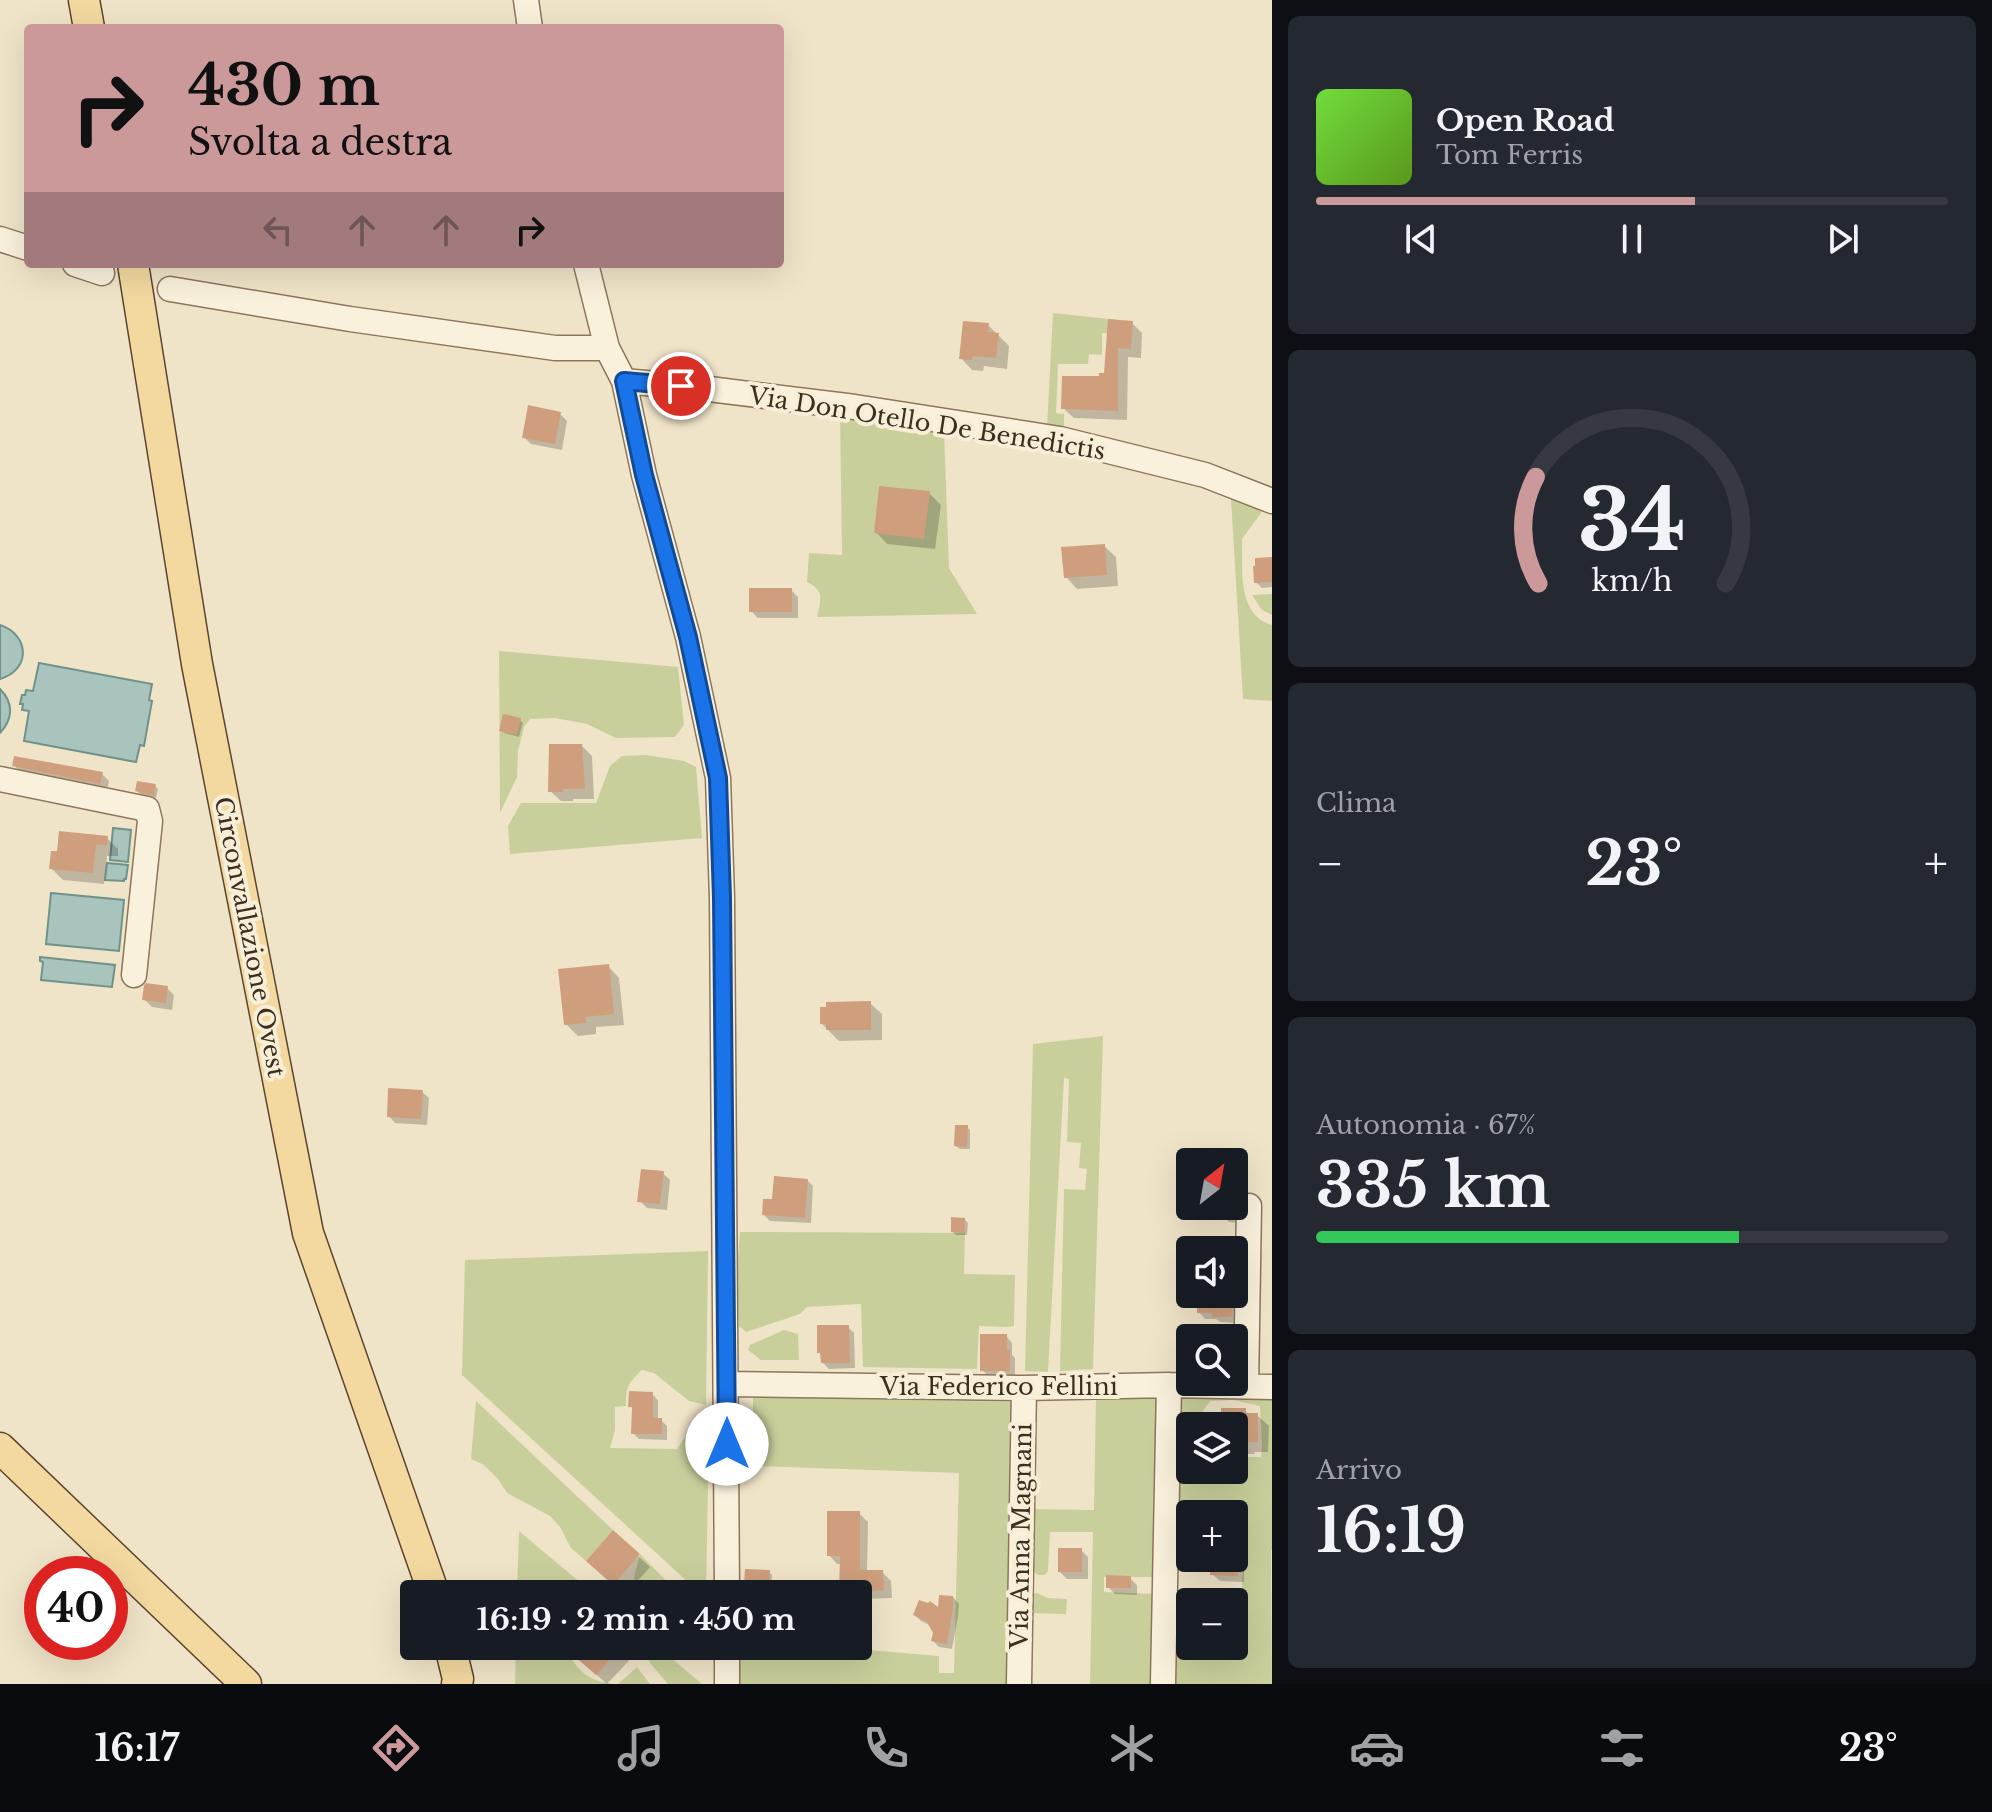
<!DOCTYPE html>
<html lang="it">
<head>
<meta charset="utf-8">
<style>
	body { margin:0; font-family:"Libre Baskerville",serif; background:#242831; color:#f1f3f6; height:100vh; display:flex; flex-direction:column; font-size:30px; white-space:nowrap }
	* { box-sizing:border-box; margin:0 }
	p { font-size:26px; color:#9ea1a6 }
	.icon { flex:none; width:44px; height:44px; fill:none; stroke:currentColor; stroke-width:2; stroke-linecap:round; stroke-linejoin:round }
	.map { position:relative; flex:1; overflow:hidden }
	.drawer { display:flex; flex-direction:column; gap:16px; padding:16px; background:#0d0f14; width:720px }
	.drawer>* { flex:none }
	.banner { position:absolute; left:24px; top:24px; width:760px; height:244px; border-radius:8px; box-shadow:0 8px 32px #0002; background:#cc999b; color:#111; overflow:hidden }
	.needle { width:52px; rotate:31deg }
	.controls { position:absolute; left:1176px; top:1148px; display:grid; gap:16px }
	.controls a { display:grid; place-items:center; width:72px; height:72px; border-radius:8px; background:#171b24; box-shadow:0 8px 32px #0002; font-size:40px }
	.speed { position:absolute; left:24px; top:1556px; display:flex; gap:16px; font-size:40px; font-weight:700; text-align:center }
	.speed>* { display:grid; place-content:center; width:104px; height:104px; border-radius:50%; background:#171b24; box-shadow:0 8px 32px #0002; line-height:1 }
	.speed .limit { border:12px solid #d22; background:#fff; color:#111 }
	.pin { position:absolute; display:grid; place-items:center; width:68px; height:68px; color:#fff; margin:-34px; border:4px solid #fff; border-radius:50%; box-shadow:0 2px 8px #0007 }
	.me { position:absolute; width:88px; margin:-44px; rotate:0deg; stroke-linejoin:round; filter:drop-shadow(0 0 6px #0008) }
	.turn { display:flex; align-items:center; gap:28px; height:168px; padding:0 32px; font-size:36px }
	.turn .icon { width:104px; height:104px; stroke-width:2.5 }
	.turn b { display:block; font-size:56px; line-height:68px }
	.lanes { display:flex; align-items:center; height:76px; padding:0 32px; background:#0003; justify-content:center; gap:40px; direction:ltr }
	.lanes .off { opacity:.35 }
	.big { font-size:60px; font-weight:800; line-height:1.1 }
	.drawer .tile { flex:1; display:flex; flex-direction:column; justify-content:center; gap:12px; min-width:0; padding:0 28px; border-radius:12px; background:#242831 }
	.drawer .dial { align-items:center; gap:0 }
	.dial svg { height:208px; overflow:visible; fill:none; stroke:#363941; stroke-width:7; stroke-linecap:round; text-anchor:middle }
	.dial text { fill:#f1f3f6; stroke:none }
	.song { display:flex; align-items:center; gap:24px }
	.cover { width:96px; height:96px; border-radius:12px; background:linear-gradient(135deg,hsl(100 70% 55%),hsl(90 70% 35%)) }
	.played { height:8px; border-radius:4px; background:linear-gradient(90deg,#cc999b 60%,#363941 60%) }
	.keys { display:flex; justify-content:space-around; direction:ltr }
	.heat { display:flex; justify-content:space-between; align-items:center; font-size:44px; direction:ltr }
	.charge { height:12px; border-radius:6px; background:linear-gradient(90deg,#34c759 67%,#363941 0) }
	.trip { position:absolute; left:400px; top:1580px; width:472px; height:80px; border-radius:8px; background:#171b24; box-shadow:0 8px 32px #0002; font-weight:800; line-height:80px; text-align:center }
	.tab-bar { display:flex; height:128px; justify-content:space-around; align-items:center; background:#090b0e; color:#9ea1a6 }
	.tab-bar .icon { width:56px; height:56px }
	.tab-bar .on { color:#cc999b }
	.tab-bar b { font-size:36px; color:#f1f3f6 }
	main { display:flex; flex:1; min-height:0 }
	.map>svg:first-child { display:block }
	.green { fill:#c9cf9b }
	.water { fill:#a9c4bc; stroke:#6f938a; stroke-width:2 }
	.shadow { fill:#0003 }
	.building { fill:#cf9f7d }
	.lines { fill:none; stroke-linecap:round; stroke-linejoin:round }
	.minor-casing { stroke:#8d765c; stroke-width:27 }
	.major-casing { stroke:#5b4430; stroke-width:33 }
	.minor { stroke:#faf1dc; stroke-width:24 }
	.major { stroke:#f3d9a0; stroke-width:30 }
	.route-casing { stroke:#114b97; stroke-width:20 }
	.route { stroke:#1a73e8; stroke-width:14 }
	.labels { text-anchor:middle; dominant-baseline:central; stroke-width:8; stroke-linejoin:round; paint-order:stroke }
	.street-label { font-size:24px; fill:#3d2e20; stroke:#f7eed8 }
</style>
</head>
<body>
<main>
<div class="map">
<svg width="1272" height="1684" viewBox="0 0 1272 1684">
	<rect width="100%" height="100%" fill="#f0e4c8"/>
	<!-- green -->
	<path class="green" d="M 1053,313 L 1119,320 L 1118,328 L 1113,334 L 1102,333 L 1102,355 L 1089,354 L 1088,364 L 1058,364 L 1056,413 L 1064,414 L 1064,430 L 1047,427 Z
		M 840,410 L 944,430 L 949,568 L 977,614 L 817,617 C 821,598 825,592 807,582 L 809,553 L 842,555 Z
		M 1231,499 L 1262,506 L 1261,513 L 1242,539 C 1243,569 1236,614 1272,625 L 1272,701 L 1243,699 Z
		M 1272,594 L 1272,615 L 1262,610 L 1252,595 Z
		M 499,651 L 678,667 L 684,725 L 675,737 L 616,738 L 587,724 L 555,718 L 530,719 L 524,727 L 518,751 L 517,777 L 500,813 Z
		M 646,755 L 684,761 L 696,767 L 702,838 L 510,854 L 508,826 L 521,803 L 596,803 L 610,766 L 622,756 Z
		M 1103,1036 L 1093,1369 L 1060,1371 L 1064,1189 L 1085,1190 L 1087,1169 L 1079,1168 L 1081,1143 L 1067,1142 L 1069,1079 L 1064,1078 L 1048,1372 L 1025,1371 L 1033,1044 Z
		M 740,1232 L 965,1233 L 964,1274 L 1015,1275 L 1014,1326 L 1006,1327 L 979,1326 L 977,1369 L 863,1367 L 861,1304 L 807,1307 L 800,1314 L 746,1332 L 739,1326 L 737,1269 Z
		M 708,1251 L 706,1405 L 689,1401 L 654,1373 L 642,1370 C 628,1383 626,1387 626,1406 L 615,1407 L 615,1430 L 610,1448 L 677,1449 L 693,1425 L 702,1425 L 709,1434 L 706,1594 L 701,1594 L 462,1375 L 465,1260 Z
		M 784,1330 L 798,1334 L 799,1360 L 761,1360 L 748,1350 L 750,1345 Z
		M 1181,1339 L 1190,1340 L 1190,1377 L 1181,1377 Z
		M 1179,1393 L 1272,1394 L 1272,1549 L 1271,1550 L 1272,1684 L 1170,1684 L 1173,1597 L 1207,1598 L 1206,1602 L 1190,1602 L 1190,1646 L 1234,1646 L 1234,1634 L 1239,1634 L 1244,1551 L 1234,1550 L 1234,1514 L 1190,1514 L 1190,1558 L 1208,1558 L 1208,1563 L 1174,1564 L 1175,1459 L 1190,1458 L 1190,1470 L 1234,1470 L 1234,1457 L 1261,1457 L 1262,1445 L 1260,1406 L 1233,1400 L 1210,1401 L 1200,1415 L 1177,1412 Z
		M 1096,1396 L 1159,1396 L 1156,1577 L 1104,1577 L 1104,1592 L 1155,1594 L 1153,1684 L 1090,1684 L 1093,1532 L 1050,1532 L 1048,1571 L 1045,1575 L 1038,1575 L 1031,1570 L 1031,1509 L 1094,1510 Z
		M 753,1397 L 1018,1402 L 1013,1684 L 736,1684 L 736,1646 L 819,1646 L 939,1656 L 939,1673 L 954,1673 L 959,1473 L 753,1466 Z
		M 476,1401 L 613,1530 L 586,1561 L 571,1548 L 560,1527 L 550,1516 L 507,1493 L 498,1479 L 484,1465 L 471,1459 Z
		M 519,1531 L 594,1594 L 517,1594 Z
		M 640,1554 L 679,1594 L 638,1594 L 634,1578 Z
		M 1037,1593 L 1048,1598 L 1067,1599 L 1066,1614 L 1029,1613 L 1030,1594 Z
		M 516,1646 L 566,1646 L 565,1648 C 578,1671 587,1681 614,1684 L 515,1684 Z
		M 642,1646 L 657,1646 L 702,1684 L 668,1684 L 650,1663 Z
		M 637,1667 L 650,1684 L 618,1684 Z"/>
	<!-- water -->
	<path class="water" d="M 0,625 C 30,635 31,670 0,679 Z
		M 39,663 L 152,684 L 149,700 L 152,701 L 144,746 L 140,745 L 136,762 L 24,741 L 29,711 L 22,710 L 23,704 L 20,704 L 22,695 L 25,695 L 26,690 L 33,691 Z
		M 0,689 C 14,703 13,719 0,733 Z
		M 113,828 L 131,830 L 128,862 L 110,860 Z
		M 107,863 L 128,865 L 126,879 L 124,879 L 124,881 L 105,880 Z
		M 51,893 L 124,900 L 119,951 L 46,944 Z
		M 40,957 L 115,965 L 112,987 L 41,980 L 43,962 L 40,961 Z"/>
	<!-- shadow -->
	<path class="shadow" d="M 1110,321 L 1132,323 L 1142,333 L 1141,358 L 1128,357 L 1127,420 L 1074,418 L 1063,408 L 1106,375 Z
		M 988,325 L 1009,346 L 1007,369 L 984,366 L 983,371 L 972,370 L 961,358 Z
		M 560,414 L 567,421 L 562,450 L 531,444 L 524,437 Z
		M 929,493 L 941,505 L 935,549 L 887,544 L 876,532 Z
		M 1104,546 L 1116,557 L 1118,586 L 1077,589 L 1066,577 Z
		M 1272,559 L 1272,587 L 1262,588 L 1256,582 Z
		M 791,590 L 798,597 L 798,618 L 758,618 L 751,611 Z
		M 520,720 L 523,723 L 519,737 L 504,733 L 501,730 Z
		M 582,746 L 592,756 L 594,799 L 573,799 L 573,801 L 561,801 L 550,791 Z
		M 14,765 L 102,774 L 109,781 L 107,790 L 21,773 Z
		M 155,786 L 158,789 L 156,798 L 140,794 L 137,791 Z
		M 107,838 L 118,849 L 118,856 L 107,856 L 104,884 L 63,880 L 51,868 Z
		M 608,966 L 619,978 L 624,1025 L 596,1027 L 596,1034 L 578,1036 L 566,1024 Z
		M 167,988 L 174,995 L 172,1010 L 152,1007 L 145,1000 Z
		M 870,1003 L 882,1014 L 882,1040 L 839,1041 L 822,1024 Z
		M 422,1092 L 429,1098 L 427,1125 L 395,1123 L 389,1116 Z
		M 967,1127 L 970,1130 L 970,1149 L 960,1149 L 956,1146 Z
		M 663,1173 L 670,1180 L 667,1210 L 647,1208 L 640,1201 Z
		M 807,1180 L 813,1186 L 811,1223 L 770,1221 L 764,1215 Z
		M 1234,1205 L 1241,1212 L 1240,1223 L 1229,1222 L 1222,1215 L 1222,1206 Z
		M 965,1220 L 968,1223 L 967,1235 L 956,1235 L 953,1232 Z
		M 1234,1276 L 1237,1279 L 1238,1323 L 1220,1322 L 1216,1319 L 1205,1319 L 1199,1312 L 1199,1294 L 1234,1294 Z
		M 848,1327 L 854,1333 L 855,1368 L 829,1369 L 823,1363 L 822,1355 Z
		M 1006,1336 L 1012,1343 L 1012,1355 L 1015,1358 L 1015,1377 L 988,1376 L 982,1370 Z
		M 652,1394 L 658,1400 L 658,1420 L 661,1420 L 667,1426 L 667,1440 L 639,1439 L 633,1433 L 634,1409 L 630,1406 Z
		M 1245,1410 L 1249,1415 L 1257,1415 L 1269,1426 L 1268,1452 L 1254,1452 L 1255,1454 L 1234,1454 L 1234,1426 L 1223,1426 Z
		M 859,1513 L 868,1522 L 867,1572 L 882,1572 L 891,1581 L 892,1598 L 863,1599 L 862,1617 L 858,1617 L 858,1594 L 825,1594 L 825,1586 L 841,1586 L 842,1564 L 837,1564 L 829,1555 Z
		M 613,1533 L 650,1567 L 626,1594 L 600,1572 Z
		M 1081,1550 L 1088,1557 L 1088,1579 L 1067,1579 L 1060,1572 Z
		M 1234,1550 L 1237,1550 L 1244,1558 L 1244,1582 L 1220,1581 L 1212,1574 L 1212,1558 L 1234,1558 Z
		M 769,1572 L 772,1575 L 771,1585 L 796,1585 L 803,1594 L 762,1594 L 762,1585 L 749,1586 L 746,1583 Z
		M 1130,1578 L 1137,1585 L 1137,1595 L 1115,1594 L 1108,1587 Z
		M 953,1597 L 959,1604 L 958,1616 L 952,1649 L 939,1647 L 933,1641 L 935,1632 L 931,1626 L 921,1621 L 915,1615 L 940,1610 Z
		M 1224,1602 L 1236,1602 L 1243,1609 L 1243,1633 L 1234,1633 L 1234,1602 Z
		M 569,1646 L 635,1646 L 639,1650 L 607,1684 L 579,1659 Z"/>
	<!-- building -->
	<path class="building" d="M 1108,319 L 1133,321 L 1131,349 L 1118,348 L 1118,411 L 1061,409 L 1062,376 L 1099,376 L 1099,373 L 1104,373 Z
		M 963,321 L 989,323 L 988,332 L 999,333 L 996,358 L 973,356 L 972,360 L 959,359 Z
		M 528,405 L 561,412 L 555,444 L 522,438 Z
		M 879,486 L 930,491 L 924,539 L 874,533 Z
		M 1105,544 L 1107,575 L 1064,578 L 1061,547 Z
		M 1272,557 L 1272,582 L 1254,583 L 1253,566 L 1255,566 L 1255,558 Z
		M 749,588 L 792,588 L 792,612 L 749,612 Z
		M 503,714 L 521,718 L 517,735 L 499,731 Z
		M 549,744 L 582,744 L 585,789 L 563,789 L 563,792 L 548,792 Z
		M 14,756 L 103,772 L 100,784 L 12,766 Z
		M 137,781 L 156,784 L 154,796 L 135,791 Z
		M 59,831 L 108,836 L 107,845 L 96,845 L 93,873 L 49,869 L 51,851 L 57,851 Z
		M 609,964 L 614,1014 L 585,1017 L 586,1023 L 564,1025 L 558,969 Z
		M 146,983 L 168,986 L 166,1003 L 142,1000 L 144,985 Z
		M 871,1001 L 871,1030 L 826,1030 L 826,1024 L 820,1024 L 820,1007 L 826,1007 L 826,1002 Z
		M 388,1088 L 423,1090 L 421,1119 L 387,1117 Z
		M 955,1125 L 968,1125 L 967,1147 L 954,1146 Z
		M 641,1169 L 664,1171 L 660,1204 L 637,1202 Z
		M 774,1176 L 808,1179 L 805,1218 L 762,1215 L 763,1199 L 772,1199 Z
		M 951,1217 L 965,1218 L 965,1233 L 951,1232 Z
		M 1197,1294 L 1233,1294 L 1232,1317 L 1212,1317 L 1212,1313 L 1197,1313 Z
		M 817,1325 L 849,1325 L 850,1363 L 821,1363 L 820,1353 L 817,1353 Z
		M 980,1334 L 1007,1334 L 1007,1350 L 1010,1350 L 1010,1371 L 980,1371 Z
		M 629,1391 L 653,1392 L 653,1418 L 662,1418 L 662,1434 L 631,1434 L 632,1407 L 628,1407 Z
		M 1221,1408 L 1246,1408 L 1246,1413 L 1258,1413 L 1258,1442 L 1234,1442 L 1234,1426 L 1221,1426 Z
		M 827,1511 L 860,1511 L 860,1570 L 883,1570 L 884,1590 L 839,1594 L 840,1556 L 827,1556 Z
		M 613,1530 L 640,1554 L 613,1585 L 586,1561 Z
		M 1058,1548 L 1082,1548 L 1082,1572 L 1058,1572 Z
		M 1210,1558 L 1238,1558 L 1238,1576 L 1210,1575 Z
		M 745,1569 L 770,1570 L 769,1582 L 744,1584 Z
		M 1106,1575 L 1131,1576 L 1131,1588 L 1106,1588 Z
		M 939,1595 L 953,1596 L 953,1609 L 947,1644 L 931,1641 L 933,1633 L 927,1622 L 913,1615 L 919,1600 L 928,1603 L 930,1601 L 938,1607 Z
		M 563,1646 L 621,1646 L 596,1675 Z"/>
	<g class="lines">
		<!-- minor casing -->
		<g class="minor-casing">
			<path id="minor" d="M 526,0 L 530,28
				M 0,239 L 28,248
				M 75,264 L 102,273
				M 586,264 L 607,348 L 624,381 L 644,475 L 688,637 L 718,778 L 722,898 L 727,1594
				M 170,289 L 350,319 L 555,348 L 607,348
				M 624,381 L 709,389 L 855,407 L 1060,439 L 1205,475 L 1272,501
				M 0,779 L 147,809 L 150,821 L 134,975
				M 727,1384 L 1024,1388 L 1169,1385 L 1272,1387
				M 1246,1386 L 1249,1206
				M 727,1646 L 727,1684
				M 1019,1684 L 1024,1388
				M 1163,1684 L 1169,1385"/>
		</g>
		<!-- major casing -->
		<g class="major-casing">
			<path id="major" d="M 84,0 L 89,28
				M 133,264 L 197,664 L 308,1233 L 434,1594
				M 0,1448 L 246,1684
				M 450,1646 L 458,1679 L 457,1684"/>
		</g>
		<!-- minor -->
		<use href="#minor" class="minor"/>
		<!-- major -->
		<use href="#major" class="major"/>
	</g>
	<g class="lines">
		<!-- route casing -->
		<g class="route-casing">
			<path id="route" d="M 681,386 L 624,381 L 644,475 L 688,637 L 718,778 L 722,898 L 727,1444"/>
		</g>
		<!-- route -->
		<use href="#route" class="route"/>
	</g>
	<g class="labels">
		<!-- street labels -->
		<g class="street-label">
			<text transform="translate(927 423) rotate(9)">Via Don Otello De Benedictis</text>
			<text transform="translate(250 937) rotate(79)">Circonvallazione Ovest</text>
			<text x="999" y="1386">Via Federico Fellini</text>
			<text transform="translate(1021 1536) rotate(-89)">Via Anna Magnani</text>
		</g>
	</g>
</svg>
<div class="controls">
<a><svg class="needle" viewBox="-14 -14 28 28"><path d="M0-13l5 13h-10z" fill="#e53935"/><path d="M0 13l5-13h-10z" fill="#9ea1a6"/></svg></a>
<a><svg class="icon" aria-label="sound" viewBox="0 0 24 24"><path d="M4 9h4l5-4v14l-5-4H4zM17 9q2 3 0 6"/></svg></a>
<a><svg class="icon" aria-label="search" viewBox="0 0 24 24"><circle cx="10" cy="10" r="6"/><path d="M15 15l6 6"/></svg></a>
<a><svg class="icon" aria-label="layers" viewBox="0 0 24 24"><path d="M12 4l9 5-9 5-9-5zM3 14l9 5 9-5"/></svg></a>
<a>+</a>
<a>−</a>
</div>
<div class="speed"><div class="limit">40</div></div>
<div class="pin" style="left:681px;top:386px;background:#d93025"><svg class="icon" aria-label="arrive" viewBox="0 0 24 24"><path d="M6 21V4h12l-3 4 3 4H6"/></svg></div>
<svg class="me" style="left:727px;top:1444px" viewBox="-20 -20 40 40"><circle r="19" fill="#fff"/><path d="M0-13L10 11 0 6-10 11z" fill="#1a73e8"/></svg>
<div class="trip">16:19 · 2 min · 450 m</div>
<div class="banner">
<div class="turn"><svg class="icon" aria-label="right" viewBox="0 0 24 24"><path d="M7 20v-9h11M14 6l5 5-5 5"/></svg><div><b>430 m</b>Svolta a destra</div></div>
<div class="lanes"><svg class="icon off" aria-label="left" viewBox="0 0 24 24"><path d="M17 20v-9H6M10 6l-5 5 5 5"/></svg><svg class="icon off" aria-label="ahead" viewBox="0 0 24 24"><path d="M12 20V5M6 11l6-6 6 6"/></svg><svg class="icon off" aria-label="ahead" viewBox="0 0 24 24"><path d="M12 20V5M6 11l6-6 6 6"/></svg><svg class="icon" aria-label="right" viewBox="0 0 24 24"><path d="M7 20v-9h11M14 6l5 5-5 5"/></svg></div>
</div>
</div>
<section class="drawer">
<div class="tile">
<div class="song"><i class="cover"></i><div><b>Open Road</b><p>Tom Ferris</p></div></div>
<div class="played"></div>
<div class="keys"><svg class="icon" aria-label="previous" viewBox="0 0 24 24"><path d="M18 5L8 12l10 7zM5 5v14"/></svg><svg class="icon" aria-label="pause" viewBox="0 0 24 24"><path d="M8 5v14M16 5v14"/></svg><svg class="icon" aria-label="next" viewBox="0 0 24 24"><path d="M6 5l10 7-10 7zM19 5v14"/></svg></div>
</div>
<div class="tile dial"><svg viewBox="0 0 100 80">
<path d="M14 69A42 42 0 1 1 86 69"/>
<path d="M14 69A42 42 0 0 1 13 28" stroke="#cc999b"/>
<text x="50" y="56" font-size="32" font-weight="700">34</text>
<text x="50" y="72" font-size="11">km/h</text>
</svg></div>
<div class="tile"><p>Clima</p>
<div class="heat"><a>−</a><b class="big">23°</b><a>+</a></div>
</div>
<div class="tile"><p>Autonomia · 67%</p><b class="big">335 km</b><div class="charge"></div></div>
<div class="tile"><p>Arrivo</p><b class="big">16:19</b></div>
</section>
</main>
<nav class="tab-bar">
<b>16:17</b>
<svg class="icon on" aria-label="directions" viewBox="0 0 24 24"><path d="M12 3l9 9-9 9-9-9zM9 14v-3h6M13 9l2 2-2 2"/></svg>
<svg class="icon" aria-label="music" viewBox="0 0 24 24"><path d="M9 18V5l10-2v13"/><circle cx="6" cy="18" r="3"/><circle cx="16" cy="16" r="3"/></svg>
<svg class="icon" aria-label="phone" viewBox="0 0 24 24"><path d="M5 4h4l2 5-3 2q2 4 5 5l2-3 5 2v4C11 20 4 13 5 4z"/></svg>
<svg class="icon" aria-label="climate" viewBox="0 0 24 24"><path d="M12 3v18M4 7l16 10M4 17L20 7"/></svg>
<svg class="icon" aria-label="car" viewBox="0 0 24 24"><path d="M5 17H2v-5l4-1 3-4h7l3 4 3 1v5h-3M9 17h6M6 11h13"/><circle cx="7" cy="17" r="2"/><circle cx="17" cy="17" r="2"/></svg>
<svg class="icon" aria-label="filters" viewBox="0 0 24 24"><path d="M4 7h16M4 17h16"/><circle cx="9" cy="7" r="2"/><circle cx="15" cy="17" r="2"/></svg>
<b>23°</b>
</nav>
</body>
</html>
